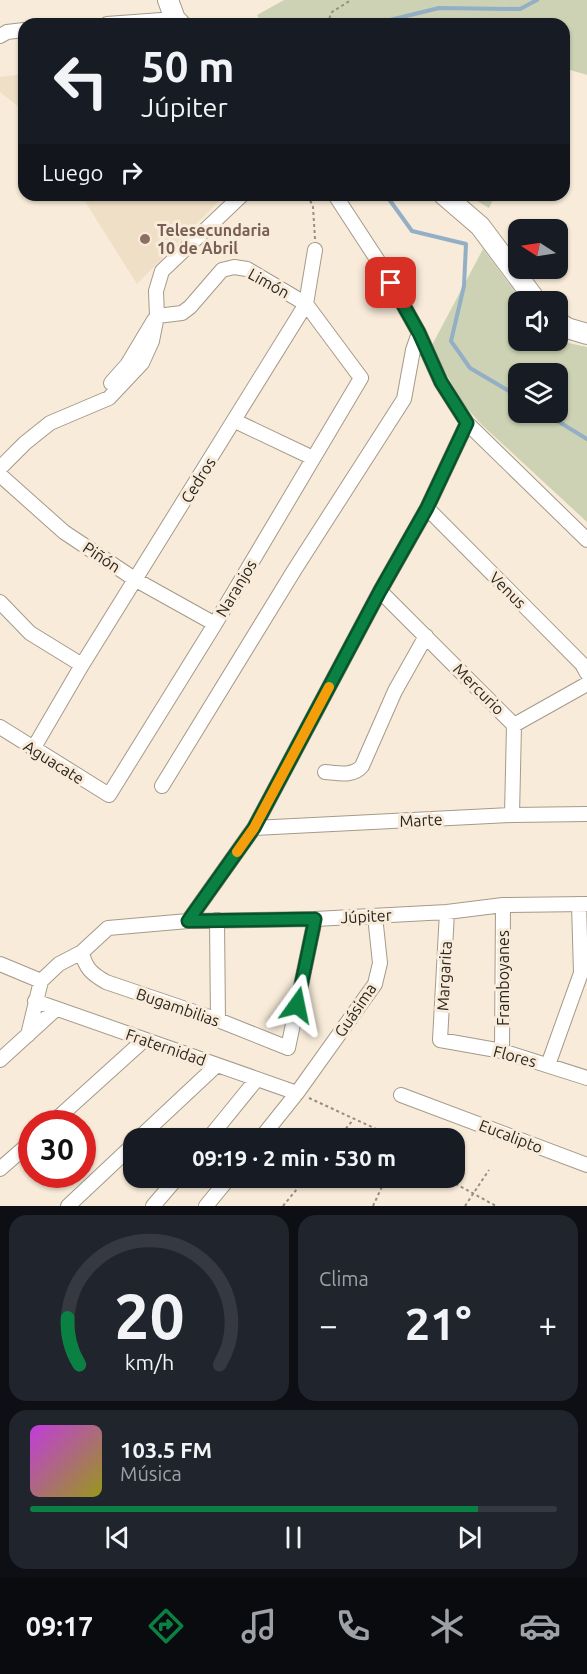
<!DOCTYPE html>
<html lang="es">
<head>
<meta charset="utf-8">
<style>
	body { margin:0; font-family:Ubuntu,sans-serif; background:#20242c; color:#f1f3f6; height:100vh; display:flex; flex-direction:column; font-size:22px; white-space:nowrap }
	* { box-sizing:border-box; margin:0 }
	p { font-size:20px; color:#9ea1a6 }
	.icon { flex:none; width:33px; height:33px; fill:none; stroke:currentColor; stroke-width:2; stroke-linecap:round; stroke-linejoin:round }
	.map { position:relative; height:1206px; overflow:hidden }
	.sheet { display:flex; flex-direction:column; gap:9px; padding:9px; background:#0d0f14; flex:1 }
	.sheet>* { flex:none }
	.banner { position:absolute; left:18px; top:18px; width:552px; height:183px; border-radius:18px; box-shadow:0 2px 4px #0004; background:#171b24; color:#f1f3f6; overflow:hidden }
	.needle { width:39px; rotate:282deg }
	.fabs { position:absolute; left:508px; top:219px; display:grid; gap:12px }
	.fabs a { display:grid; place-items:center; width:60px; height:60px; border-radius:12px; background:#171b24; box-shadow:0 2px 4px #0004; font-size:30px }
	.speed { position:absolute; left:18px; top:1110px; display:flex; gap:12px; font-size:30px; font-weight:700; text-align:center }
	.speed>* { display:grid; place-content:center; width:78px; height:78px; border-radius:50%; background:#171b24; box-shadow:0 2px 4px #0004; line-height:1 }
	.speed .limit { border:9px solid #d22; background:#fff; color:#111 }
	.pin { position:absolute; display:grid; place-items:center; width:51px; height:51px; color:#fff; margin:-26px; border-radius:12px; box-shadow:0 3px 9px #0006 }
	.me { position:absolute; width:66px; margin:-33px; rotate:12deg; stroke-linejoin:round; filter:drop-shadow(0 0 4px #0008) }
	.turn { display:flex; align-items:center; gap:21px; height:126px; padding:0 24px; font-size:27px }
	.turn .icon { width:78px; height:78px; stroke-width:2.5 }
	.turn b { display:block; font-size:42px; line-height:51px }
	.then { display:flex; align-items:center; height:57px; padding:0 24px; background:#0003; gap:12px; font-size:22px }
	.big { font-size:45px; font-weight:700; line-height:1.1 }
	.sheet .card { flex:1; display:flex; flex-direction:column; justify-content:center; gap:9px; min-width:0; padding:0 21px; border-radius:18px; background:#20242c }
	.sheet .dial { align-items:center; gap:0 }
	.dial svg { height:156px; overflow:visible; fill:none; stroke:#363941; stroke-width:7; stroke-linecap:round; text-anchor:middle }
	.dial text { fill:#f1f3f6; stroke:none }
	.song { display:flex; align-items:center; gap:18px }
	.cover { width:72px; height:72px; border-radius:9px; background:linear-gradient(135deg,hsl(290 70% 55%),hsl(60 70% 35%)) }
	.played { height:6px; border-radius:3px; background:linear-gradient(90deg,#0b8043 85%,#363941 85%) }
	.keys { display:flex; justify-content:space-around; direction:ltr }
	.heat { display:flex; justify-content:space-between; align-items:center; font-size:33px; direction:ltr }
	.sheet .tiles { flex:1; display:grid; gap:9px; grid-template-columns:1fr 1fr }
	.card:last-child { grid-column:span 2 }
	.trip { position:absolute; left:123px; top:1128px; width:342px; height:60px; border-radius:18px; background:#171b24; box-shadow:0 2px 4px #0004; font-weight:700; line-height:60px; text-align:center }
	.tab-bar { display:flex; height:96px; justify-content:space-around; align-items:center; background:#090b0e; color:#9ea1a6 }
	.tab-bar .icon { width:42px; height:42px }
	.tab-bar .on { color:#0b8043 }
	.tab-bar b { font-size:27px; color:#f1f3f6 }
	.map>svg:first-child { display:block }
	.built { fill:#f0dfc7 }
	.green { fill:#ccd2b3; fill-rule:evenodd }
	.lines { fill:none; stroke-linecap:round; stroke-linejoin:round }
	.stream { stroke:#93afc5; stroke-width:4 }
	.street-casing { stroke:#a59a89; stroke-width:16 }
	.secondary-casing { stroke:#a59a89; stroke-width:22 }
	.path { stroke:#978d81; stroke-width:2; stroke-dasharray:3 3; stroke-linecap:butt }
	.street { stroke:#fff; stroke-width:14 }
	.secondary { stroke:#fff; stroke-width:20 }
	.route-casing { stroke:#07532c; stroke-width:15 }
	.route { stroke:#0b8043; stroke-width:10 }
	.slow { stroke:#f59e0b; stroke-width:10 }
	.education-dot { fill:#8d6e63; stroke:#f8ebd9; stroke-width:2 }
	.labels { text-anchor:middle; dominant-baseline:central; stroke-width:6; stroke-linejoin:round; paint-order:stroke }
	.education-label { font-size:16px; font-weight:bold; fill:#785e54; stroke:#f8ebd9; text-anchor:start }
	.street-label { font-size:16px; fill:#2b261f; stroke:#f8ebd9 }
</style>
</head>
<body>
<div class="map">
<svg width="587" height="1206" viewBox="0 0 587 1206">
	<rect width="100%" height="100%" fill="#f8ebd9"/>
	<!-- built -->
	<path class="built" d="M 24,74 L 24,111 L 0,92 L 0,77 Z
		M 81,195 L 225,195 L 137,284 Z"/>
	<!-- green -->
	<path class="green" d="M 284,0 L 587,0 L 587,75 L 564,68 L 564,24 L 262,24 L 257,15 Z
		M 467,195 L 495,195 L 489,208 Z
		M 483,249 L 522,301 L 519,302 L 519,340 L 558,340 L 558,338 L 564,342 L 587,347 L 587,522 L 482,425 L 464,405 L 431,347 ZM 519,374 L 558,374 L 558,412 L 519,412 Z"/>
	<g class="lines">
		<!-- stream -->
		<path class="stream" d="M 385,24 L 390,20 L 439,8 L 520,9 L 537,0
			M 386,195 L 412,231 L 466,244 L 464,286 L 451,341 L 470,368 L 519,397
			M 543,412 L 587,439"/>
		<!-- street casing -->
		<g class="street-casing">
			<path id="street" d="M 107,24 L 175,19
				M 0,36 L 7,32 L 24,30
				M 335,195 L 382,267 L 419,333 L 441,382 L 467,423 L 587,540
				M 111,383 L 127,365 L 154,320
				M 235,421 L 313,458
				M 0,468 L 25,443 L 50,423 L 109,398 L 142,363 L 152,341 L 157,316 L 156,291 L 162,271 L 242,195
				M 0,475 L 64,532 L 136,580 L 215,624
				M 427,508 L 582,664 L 587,673
				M 380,591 L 514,725 L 512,815
				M 0,602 L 30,633 L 82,665
				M 514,725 L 587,684
				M 0,727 L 109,795 L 215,624 L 361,378 L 306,304 L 247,269 L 234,267 L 222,270 L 190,307 L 182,313 L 157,316
				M 33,749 L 82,665 L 306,304 L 315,250
				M 325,772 C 338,773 353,777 362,766 L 395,691 L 426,636
				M 162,786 L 295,569 L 404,399 L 413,350 L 419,333
				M 254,828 L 512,815 L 587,814
				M 447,912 L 440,1040 L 502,1051 L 587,1078
				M 217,920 L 218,1020
				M 188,921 L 254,828 L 380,591 L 427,508 L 467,423
				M 82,952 C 85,968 92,974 106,982 L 218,1020 L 288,1048 L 315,919
				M 0,964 L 41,981
				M 35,1001 L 297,1093
				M 28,1035 L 41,981 L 59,964 L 82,952 L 108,928 L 188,921 L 315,919 L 447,912 L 503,905 L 587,904
				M 502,1051 L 503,905
				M 0,1060 L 56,1009
				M 548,1065 L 581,973 L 579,904
				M 401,1095 L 587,1165
				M 51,1124 L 144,1040
				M 139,1138 L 217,1065
				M 209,1138 L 257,1079
				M 261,1138 L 297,1093 L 375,984 L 380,963 L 375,916
				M 0,1169 L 32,1141
				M 68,1206 L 134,1144
				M 153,1206 L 177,1178
				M 206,1206 L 229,1178"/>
		</g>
		<!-- secondary casing -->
		<g class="secondary-casing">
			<path id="secondary" d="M 168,0 L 175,19 L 180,24
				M 444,195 L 480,226 L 537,302
				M 558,322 L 567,328 L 587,334"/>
		</g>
		<!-- path -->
		<path class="path" d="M 327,24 L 332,12 L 351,0
			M 308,195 L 313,207 L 315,239
			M 309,1098 L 396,1138
			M 338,1138 L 353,1120
			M 445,1178 L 496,1206
			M 283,1206 L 306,1178
			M 373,1206 L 386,1178
			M 465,1206 L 489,1170"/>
		<!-- street -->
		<use href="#street" class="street"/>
		<!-- secondary -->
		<use href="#secondary" class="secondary"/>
	</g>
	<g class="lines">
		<!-- route casing -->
		<g class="route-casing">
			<path id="route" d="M 297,1005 L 315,919 L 188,921 L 254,828 L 380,591 L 427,508 L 467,423 L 441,382 L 419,333 L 391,283"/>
		</g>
		<!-- route -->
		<use href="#route" class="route"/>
		<!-- slow -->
		<path class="slow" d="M 237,852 L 254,828 L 329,687"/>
	</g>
	<!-- markers -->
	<circle class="education-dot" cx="145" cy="239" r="6"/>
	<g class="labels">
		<!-- education labels -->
		<g class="education-label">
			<text x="157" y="230">Telesecundaria<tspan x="157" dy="18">10 de Abril</tspan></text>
		</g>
		<!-- street labels -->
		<g class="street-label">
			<text transform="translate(269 283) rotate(29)">Limón</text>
			<text transform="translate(198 480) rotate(-58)">Cedros</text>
			<text transform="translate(102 557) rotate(34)">Piñón</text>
			<text transform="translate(236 588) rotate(-59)">Naranjos</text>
			<text transform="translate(508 590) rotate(45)">Venus</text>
			<text transform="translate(479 689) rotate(45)">Mercurio</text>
			<text transform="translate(54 762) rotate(32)">Aguacate</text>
			<text transform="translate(421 820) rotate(-3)">Marte</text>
			<text transform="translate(366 916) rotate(-3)">Júpiter</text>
			<text transform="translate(444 976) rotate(-87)">Margarita</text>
			<text transform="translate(503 978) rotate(-90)">Framboyanes</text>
			<text transform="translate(178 1007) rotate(19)">Bugambilias</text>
			<text transform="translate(355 1010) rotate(-56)">Guásima</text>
			<text transform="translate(166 1047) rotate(19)">Fraternidad</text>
			<text transform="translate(515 1056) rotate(15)">Flores</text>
			<text transform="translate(511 1136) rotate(21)">Eucalipto</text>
		</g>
	</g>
</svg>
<div class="fabs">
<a><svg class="needle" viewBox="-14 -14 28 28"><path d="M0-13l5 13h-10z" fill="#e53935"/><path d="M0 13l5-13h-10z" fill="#9ea1a6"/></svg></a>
<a><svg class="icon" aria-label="sound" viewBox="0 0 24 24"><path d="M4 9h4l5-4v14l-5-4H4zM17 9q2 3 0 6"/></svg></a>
<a><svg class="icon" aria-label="layers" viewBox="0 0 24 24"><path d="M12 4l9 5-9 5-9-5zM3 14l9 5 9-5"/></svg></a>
</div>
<div class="speed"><div class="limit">30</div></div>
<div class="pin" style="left:391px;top:283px;background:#d93025"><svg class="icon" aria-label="arrive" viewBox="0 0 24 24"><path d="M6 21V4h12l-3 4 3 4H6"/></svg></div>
<svg class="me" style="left:297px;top:1005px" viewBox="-20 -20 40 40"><path d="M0-17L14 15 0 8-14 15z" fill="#0b8043" stroke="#fff" stroke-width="4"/></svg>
<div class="trip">09:19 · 2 min · 530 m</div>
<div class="banner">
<div class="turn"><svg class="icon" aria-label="left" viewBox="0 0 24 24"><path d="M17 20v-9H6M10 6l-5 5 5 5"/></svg><div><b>50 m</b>Júpiter</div></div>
<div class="then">Luego<svg class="icon" aria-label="right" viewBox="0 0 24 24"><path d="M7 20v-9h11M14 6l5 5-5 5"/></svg></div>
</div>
</div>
<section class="sheet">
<div class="tiles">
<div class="card dial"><svg viewBox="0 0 100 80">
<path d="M14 69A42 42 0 1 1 86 69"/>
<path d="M14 69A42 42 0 0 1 8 45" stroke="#0b8043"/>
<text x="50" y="56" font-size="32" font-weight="700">20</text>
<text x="50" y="72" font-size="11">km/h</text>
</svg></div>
<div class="card"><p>Clima</p>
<div class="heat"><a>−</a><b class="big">21°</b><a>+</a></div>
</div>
<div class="card">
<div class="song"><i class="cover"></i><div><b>103.5 FM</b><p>Música</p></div></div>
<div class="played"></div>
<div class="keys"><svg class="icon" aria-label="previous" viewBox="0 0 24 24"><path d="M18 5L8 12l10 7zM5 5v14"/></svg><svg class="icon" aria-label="pause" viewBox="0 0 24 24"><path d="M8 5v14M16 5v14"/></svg><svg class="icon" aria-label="next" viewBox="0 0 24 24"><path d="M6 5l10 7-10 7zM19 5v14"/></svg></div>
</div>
</div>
</section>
<nav class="tab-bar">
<b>09:17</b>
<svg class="icon on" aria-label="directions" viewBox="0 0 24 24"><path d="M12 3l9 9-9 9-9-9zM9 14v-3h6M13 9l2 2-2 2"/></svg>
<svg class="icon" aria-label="music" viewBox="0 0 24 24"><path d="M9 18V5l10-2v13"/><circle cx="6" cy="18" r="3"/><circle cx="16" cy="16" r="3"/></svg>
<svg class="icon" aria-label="phone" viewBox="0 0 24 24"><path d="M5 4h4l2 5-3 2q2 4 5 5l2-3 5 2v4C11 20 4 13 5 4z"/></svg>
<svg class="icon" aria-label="climate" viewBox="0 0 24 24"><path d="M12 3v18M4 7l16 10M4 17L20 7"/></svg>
<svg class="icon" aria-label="car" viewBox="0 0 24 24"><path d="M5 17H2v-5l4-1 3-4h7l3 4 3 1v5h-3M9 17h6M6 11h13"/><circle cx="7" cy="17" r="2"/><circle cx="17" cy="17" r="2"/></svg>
</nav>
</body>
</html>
